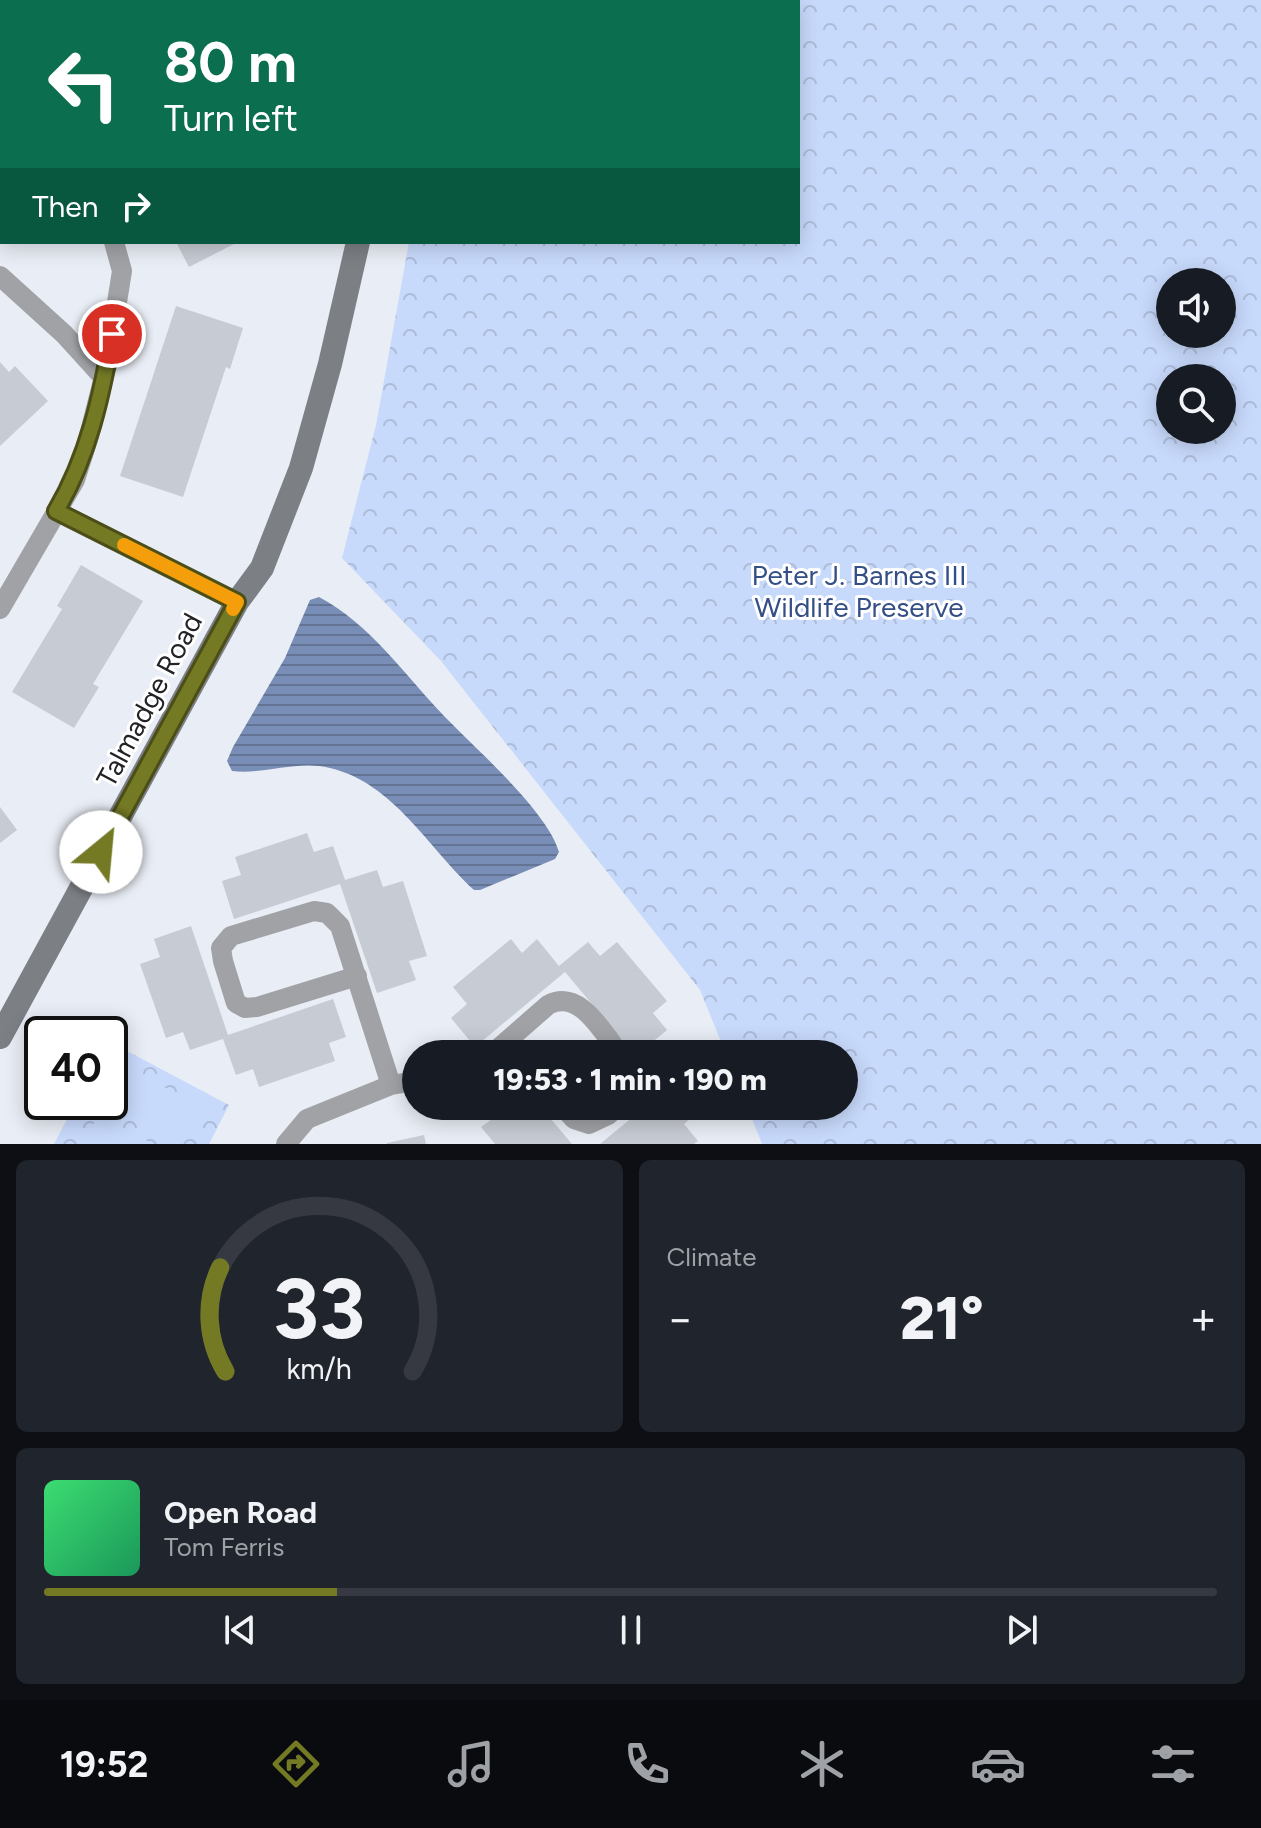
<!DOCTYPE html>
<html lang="en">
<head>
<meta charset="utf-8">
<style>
	body { margin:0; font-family:Figtree,sans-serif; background:#20242c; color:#f1f3f6; height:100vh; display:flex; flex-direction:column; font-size:30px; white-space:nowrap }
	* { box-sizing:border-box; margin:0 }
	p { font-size:26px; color:#9ea1a6 }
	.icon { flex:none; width:44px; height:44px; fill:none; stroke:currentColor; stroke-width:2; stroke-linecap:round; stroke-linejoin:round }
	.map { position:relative; height:1144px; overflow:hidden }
	.panel { display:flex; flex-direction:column; gap:16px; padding:16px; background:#0d0f14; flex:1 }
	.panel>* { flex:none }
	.top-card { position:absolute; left:0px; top:0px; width:800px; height:244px; box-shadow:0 4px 20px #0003; background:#0b6e4f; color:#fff; overflow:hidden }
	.fabs { position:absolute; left:1156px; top:268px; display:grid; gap:16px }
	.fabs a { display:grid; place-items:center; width:80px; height:80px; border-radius:50%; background:#171b24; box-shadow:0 4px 20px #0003; font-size:40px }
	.speed { position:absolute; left:24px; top:1016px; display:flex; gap:16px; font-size:40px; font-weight:700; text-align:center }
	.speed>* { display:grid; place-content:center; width:104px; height:104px; border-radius:50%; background:#171b24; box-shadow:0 4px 20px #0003; line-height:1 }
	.speed .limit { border:4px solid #111; border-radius:12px; background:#fff; color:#111 }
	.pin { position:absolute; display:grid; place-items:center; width:68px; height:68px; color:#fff; margin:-34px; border:4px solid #fff; border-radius:50%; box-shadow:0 2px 8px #0007 }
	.me { position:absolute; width:88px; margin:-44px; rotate:28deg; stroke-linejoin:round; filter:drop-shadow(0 0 6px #0008) }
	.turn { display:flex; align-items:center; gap:28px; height:168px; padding:0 32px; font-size:36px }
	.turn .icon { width:104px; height:104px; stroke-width:2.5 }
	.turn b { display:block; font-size:56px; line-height:68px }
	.then { display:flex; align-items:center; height:76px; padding:0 32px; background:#0003; gap:16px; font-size:30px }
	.big { font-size:60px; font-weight:800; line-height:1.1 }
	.panel .card { flex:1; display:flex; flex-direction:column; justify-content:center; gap:12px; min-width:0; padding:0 28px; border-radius:12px; background:#20242c }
	.panel .dial { align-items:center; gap:0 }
	.dial svg { height:208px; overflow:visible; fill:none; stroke:#363941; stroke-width:7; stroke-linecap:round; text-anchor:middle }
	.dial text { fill:#f1f3f6; stroke:none }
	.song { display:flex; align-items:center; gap:24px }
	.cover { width:96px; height:96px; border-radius:12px; background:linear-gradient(135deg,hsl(140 70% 55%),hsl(150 70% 35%)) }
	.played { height:8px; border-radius:4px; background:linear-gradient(90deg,#747a24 25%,#363941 25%) }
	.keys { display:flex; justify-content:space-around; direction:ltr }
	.heat { display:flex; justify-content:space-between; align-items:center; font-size:44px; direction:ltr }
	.panel .tiles { flex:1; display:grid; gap:16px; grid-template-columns:1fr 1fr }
	.card:last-child { grid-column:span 2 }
	.trip { position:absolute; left:402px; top:1040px; width:456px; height:80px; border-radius:40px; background:#171b24; box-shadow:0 4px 20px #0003; font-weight:800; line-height:80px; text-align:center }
	.tab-bar { display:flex; height:128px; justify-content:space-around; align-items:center; background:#090b0e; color:#9ea1a6 }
	.tab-bar .icon { width:56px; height:56px }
	.tab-bar .active { color:#747a24 }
	.tab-bar b { font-size:36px; color:#f1f3f6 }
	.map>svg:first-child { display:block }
	.forest { fill:url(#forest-crowns); fill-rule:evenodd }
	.pitch { fill:#c8dafc }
	.water { fill:url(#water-rules) }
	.building { fill:#c7cbd3 }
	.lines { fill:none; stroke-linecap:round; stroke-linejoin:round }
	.street { stroke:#a1a2a6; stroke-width:20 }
	.secondary { stroke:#7c7f84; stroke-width:24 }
	.route-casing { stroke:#4b4f17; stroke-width:20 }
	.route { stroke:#747a24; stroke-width:14 }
	.slow { stroke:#f59e0b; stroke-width:14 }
	.labels { text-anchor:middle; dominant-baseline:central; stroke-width:6; stroke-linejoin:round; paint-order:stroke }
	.park-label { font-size:28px; fill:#344f86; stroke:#fff }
	.street-label { font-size:28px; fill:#222326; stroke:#fff }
</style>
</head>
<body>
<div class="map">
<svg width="1261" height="1144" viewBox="0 0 1261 1144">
	<defs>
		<pattern id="forest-crowns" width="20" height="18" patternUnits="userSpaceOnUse" patternTransform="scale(2)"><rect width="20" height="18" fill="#c8dafc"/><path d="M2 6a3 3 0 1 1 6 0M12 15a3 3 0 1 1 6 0" fill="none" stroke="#acbbd8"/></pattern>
		<pattern id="water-rules" width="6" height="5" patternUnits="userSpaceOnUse" patternTransform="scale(2)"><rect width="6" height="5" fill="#798eb7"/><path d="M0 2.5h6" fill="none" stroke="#637495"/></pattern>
	</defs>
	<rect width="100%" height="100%" fill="#e9edf5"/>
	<!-- forest -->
	<path class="forest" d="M 0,0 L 369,0 L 2,2 L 2,19 Z
		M 476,0 L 1261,0 L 1261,1144 L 762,1144 L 747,1106 L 844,1106 L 844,1054 L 726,1054 L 700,990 L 441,661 L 342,558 L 376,425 L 409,242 L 798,242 L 798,2 L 476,2 ZM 1170,282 L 1222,282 L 1222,334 L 1170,334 ZM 1222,378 L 1222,430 L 1170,430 L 1170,378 Z
		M 110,1042 L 229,1105 L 209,1144 L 54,1144 L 76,1102 L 110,1102 Z"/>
	<!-- pitch -->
	<path class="pitch" d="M 123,1066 L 200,1106 L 182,1141 L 106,1102 L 110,1102 L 110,1091 Z
		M 98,1115 L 153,1144 L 83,1144 Z"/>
	<!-- water -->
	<path class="water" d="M 319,597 C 369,623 406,676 444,716 C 475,748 548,812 559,852 L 555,859 L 480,890 L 474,890 C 429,849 394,783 330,768 C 296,760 264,775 232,771 L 227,761 L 233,747 L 285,658 L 310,600 Z"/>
	<!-- building -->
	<path class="building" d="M 176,242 L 238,242 L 189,267 Z
		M 176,306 L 243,328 L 230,369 L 226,367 L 183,497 L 120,476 Z
		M 0,362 L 9,372 L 15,366 L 48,401 L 0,446 Z
		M 81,565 L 143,601 L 93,684 L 99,687 L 74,728 L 12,692 L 62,609 L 57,606 Z
		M 0,807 L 17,830 L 0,843 Z
		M 307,833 L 314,852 L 333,846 L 345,880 L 377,870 L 383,887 L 403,881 L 427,956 L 409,961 L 416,980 L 377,993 L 340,884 L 234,919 L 222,881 L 241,875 L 235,857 Z
		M 191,926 L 228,1035 L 333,999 L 346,1037 L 329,1043 L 335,1061 L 259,1087 L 253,1069 L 236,1075 L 223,1039 L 190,1050 L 183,1032 L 166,1038 L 140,964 L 160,957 L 154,939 Z
		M 511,939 L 522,953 L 537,939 L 559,966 L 588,942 L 600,956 L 617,942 L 667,1001 L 653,1013 L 667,1030 L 638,1054 L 634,1054 L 565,972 L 475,1047 L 451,1018 L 467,1004 L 453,987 Z
		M 488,1106 L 540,1106 L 572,1144 L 495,1144 L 481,1127 L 496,1116 Z
		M 646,1106 L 691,1106 L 697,1113 L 684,1124 L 698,1141 L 694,1144 L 600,1144 Z
		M 424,1135 L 426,1144 L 387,1144 L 387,1143 Z"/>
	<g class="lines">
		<!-- street -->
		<path class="street" d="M 0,184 L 2,184
			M 0,276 L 64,334 L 104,378
			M 56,511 L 237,602
			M 0,609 L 75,480 L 89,436 L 107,365 L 122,271 L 114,242
			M 357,976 L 257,1007 L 245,1008 L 236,1003 L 223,961 L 221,948 L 231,936 L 314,911 L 327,913 L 340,926 L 391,1085
			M 492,1054 L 548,1005 C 580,988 602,1032 620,1054
			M 562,1106 L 574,1119 L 589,1124 L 608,1115 L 618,1106
			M 286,1144 L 307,1119 L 391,1085 L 416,1081"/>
		<!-- secondary -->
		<path class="secondary" d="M 380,2 L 380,0
			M 0,1037 L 237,602 L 262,568 L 301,468 L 330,364 L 358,242"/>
	</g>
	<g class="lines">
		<!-- route casing -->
		<g class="route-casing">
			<path id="route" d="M 101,852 L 237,602 L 56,511 C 88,457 102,395 112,334"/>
		</g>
		<!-- route -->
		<use href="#route" class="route"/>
		<!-- slow -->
		<path class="slow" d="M 124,545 L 237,602 L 233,609"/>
	</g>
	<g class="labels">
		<!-- park labels -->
		<g class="park-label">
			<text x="859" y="575">Peter J. Barnes III<tspan x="859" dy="32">Wildlife Preserve</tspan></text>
		</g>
		<!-- street labels -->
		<g class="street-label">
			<text transform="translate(149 700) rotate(-62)">Talmadge Road</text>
		</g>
	</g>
</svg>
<div class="fabs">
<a><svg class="icon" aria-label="sound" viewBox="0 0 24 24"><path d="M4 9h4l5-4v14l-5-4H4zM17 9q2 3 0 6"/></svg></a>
<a><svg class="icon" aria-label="search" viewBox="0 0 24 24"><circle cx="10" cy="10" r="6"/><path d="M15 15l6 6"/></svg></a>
</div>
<div class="speed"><div class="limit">40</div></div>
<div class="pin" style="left:112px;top:334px;background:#d93025"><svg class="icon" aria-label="arrive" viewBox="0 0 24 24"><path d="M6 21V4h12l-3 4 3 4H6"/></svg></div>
<svg class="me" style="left:101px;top:852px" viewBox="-20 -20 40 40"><circle r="19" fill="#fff"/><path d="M0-13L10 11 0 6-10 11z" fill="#747a24"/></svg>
<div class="trip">19:53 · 1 min · 190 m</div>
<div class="top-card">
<div class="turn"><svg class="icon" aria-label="left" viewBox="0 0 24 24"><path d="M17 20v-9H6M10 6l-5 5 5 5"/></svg><div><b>80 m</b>Turn left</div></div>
<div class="then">Then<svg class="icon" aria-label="right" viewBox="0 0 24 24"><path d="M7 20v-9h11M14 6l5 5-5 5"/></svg></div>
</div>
</div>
<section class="panel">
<div class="tiles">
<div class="card dial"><svg viewBox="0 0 100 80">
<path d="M14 69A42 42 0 1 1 86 69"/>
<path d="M14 69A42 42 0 0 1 12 29" stroke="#747a24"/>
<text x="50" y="56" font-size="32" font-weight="700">33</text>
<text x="50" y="72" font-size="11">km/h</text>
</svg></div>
<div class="card"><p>Climate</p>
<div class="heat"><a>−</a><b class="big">21°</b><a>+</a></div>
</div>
<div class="card">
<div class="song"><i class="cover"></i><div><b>Open Road</b><p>Tom Ferris</p></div></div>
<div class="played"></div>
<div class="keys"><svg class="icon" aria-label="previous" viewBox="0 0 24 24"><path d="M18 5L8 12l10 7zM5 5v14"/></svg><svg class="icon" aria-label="pause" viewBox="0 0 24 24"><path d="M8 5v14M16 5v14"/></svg><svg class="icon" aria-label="next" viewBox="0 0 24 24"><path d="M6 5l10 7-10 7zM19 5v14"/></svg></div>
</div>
</div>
</section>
<nav class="tab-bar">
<b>19:52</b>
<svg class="icon active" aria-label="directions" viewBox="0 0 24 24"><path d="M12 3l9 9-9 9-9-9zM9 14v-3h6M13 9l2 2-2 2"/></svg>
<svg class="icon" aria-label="music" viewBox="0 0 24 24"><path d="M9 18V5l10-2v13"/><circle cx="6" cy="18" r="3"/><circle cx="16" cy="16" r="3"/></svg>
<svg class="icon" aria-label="phone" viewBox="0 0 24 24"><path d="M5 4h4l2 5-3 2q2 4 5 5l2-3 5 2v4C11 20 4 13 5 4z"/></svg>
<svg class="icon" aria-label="climate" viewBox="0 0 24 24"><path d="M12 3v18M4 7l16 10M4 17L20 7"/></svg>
<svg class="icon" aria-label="car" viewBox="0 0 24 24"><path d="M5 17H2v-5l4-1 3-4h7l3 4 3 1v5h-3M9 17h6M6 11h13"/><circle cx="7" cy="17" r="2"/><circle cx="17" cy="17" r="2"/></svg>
<svg class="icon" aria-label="filters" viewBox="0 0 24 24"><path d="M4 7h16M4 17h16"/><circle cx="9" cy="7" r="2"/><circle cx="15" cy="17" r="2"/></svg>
</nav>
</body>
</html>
